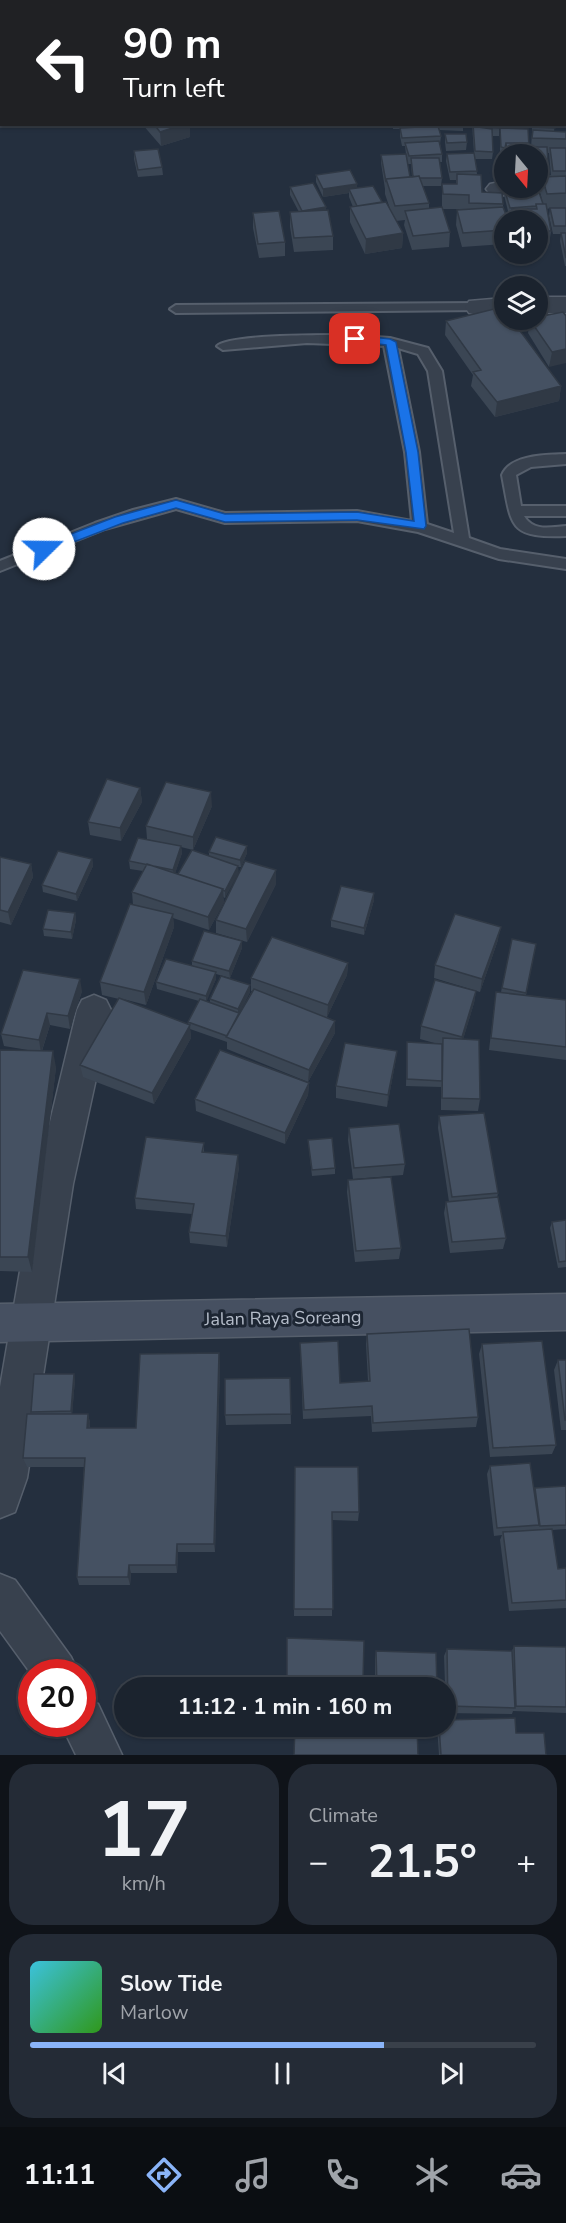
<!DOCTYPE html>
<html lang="en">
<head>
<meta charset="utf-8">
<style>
	body { margin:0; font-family:"Nunito Sans",sans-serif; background:#242b36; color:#f1f3f6; height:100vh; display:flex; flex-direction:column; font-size:22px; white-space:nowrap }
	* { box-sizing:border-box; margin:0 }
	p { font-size:20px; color:#a0a4aa }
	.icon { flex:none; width:33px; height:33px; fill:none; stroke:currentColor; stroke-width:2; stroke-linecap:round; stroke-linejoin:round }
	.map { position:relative; height:1755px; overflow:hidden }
	.drawer { display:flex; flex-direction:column; gap:9px; padding:9px; background:#0f1319; flex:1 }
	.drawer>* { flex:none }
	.banner { position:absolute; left:0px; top:0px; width:567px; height:126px; box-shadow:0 2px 4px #0004,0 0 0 2px #39404a; background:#202124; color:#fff; overflow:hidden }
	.needle { width:39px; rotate:162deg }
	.fabs { position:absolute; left:494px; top:144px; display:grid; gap:12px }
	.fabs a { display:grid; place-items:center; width:54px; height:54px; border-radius:50%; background:#1b232e; box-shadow:0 2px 4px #0004,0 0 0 2px #39404a; font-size:30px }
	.speed { position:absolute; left:18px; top:1659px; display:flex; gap:12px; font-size:30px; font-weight:700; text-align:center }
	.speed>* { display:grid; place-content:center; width:78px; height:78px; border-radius:50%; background:#1b232e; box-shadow:0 2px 4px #0004,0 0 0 2px #39404a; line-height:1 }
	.speed .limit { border:9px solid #d22; background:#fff; color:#111 }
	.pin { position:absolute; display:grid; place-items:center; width:51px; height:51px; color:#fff; margin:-26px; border-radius:12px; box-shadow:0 3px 9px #0006 }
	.me { position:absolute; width:66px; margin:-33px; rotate:68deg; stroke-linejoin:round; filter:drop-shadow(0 0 4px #0008) }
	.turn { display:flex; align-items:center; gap:21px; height:126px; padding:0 24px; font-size:27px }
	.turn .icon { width:78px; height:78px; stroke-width:2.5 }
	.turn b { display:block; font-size:42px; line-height:51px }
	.big { font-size:45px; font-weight:700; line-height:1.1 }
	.drawer .widget { flex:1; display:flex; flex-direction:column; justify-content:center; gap:9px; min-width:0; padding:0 21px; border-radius:24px; background:#242b36 }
	.drawer .dial { align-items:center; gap:0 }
	.dial b { font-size:78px; line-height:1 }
	.song { display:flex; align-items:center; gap:18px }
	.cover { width:72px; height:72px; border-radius:9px; background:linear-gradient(135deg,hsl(190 70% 55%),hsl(110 70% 35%)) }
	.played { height:6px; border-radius:3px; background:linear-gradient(90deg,#8ab4f8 70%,#39404a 70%) }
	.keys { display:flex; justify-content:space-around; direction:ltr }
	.heat { display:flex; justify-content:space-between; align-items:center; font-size:33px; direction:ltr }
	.drawer .tiles { flex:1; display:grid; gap:9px; grid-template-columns:1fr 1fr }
	.widget:last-child { grid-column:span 2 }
	.trip { position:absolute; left:114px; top:1677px; width:342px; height:60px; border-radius:30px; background:#1b232e; box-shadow:0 2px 4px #0004,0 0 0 2px #39404a; font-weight:700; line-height:60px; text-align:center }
	.menu { display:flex; height:96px; justify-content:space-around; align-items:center; background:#0b0e12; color:#a0a4aa }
	.menu .icon { width:42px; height:42px }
	.menu .current { color:#8ab4f8 }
	.menu b { font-size:27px; color:#f1f3f6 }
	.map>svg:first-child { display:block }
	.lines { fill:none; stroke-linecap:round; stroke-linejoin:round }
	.service-casing { stroke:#565f6c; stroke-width:4 }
	.minor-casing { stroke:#565f6c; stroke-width:3 }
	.secondary-casing { stroke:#565f6c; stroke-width:3 }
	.service { fill:#38414e; fill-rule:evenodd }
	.minor { fill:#38414e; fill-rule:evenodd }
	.secondary { fill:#465061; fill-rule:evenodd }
	.wall { fill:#3b4654; fill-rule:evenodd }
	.shaded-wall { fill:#303945 }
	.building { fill:#455162; stroke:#303945; stroke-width:1.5 }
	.route { fill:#1a73e8; stroke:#114b97; stroke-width:1.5 }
	.labels { text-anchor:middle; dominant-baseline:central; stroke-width:6; stroke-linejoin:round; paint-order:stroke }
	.street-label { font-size:18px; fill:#b4bcc9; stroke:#1d2633 }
</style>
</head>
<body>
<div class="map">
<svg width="566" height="1755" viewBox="0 0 566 1755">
	<rect width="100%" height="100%" fill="#242f3e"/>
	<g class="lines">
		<!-- service casing -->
		<g class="service-casing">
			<path id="service" d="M 478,303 L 482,304 L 484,307 L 482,310 L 176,313 L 170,309 L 176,305 Z
				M 348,335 L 390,338 L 428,348 L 442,371 L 469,538 L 500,549 L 566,559 L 566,569 L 499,559 L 418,532 L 357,521 L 225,523 L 176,509 L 105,529 L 0,571 L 0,561 L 95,523 L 133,510 L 176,499 L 225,513 L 357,511 L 412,521 L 405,452 L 384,346 L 307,343 L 223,350 L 217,346 C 228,334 327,335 348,335 ZM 398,348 L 418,354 L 428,371 L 454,533 L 427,524 L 419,452 Z
				M 566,454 L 566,464 L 531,467 L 516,475 L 521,506 L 566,506 L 566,516 L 524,516 C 534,532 550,527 566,526 L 566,536 C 508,538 512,527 502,475 C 511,454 547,455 566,454 Z"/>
		</g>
		<!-- minor casing -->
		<g class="minor-casing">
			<path id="minor" d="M 566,176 L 566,190 L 537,192 L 527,188 L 537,188 L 537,178 Z
				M 504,181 L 504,188 L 522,188 L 518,193 L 498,196 L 490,194 L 486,189 L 490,184 Z
				M 537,297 L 566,297 L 566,313 L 537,313 Z
				M 504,298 L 504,314 L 478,315 L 469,313 L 465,307 L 469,301 Z
				M 94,995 L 106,1000 L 111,1010 L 73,1184 L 27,1478 L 15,1512 L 0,1518 L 0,1387 L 35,1184 L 77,1010 L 82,1000 Z
				M 0,1574 L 15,1580 L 71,1657 L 78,1672 L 32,1672 L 32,1675 L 0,1631 Z
				M 82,1698 L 98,1704 L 122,1755 L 76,1755 L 61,1724 L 82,1724 Z"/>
		</g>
		<!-- secondary casing -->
		<g class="secondary-casing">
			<path id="secondary" d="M 566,1294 L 566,1330 L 0,1342 L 0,1304 Z"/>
		</g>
		<!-- service -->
		<use href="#service" class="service"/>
		<!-- minor -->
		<use href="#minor" class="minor"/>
		<!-- secondary -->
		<use href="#secondary" class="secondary"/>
	</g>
	<!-- wall -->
	<path class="wall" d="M 142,124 L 190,124 L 190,137 L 161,146 Z
		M 393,124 L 463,124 L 463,131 L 439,130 L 441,136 L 440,144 L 442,154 L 442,162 L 440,162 L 442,178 L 441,186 L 423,186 L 429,203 L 429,209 L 442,207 L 442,184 L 456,184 L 456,180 L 450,180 L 446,161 L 447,154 L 474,153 L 472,124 L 499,124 L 499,136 L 492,136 L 493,152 L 492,159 L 475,159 L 477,174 L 482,192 L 503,204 L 504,244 L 462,247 L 456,225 L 457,210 L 468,209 L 442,209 L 450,232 L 449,247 L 412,250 L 404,225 L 405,220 L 396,221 L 403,233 L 402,248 L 365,254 L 350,222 L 350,207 L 353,207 L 349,197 L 349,193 L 323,197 L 316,182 L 316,175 L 357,188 L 382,202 L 391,212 L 385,194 L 385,189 L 381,163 L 381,155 L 406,154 L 405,146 L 402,146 L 400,136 L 400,129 L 393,129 ZM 406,155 L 408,164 L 411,164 L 412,177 L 410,177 Z
		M 532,124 L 555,124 L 554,131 L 566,132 L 566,266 L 565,266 L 560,241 L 561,234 L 553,234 L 549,216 L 550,208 L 547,209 L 551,231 L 549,245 L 537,245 L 537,220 L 510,220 L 511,215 L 509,215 L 504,195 L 504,188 L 543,204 L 540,192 L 542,177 L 543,177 L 537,177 L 537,154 L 500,155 L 500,128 L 529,147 L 531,147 L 532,134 ZM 548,153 L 549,153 L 551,177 L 547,177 L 548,163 Z
		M 445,134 L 467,142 L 466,150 L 446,151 L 445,142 Z
		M 134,151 L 162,167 L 163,175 L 138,177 L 134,159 Z
		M 290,187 L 326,210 L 333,236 L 333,250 L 294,252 L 290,227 L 290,212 L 299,212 L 290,195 Z
		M 253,213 L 285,242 L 285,256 L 259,258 L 253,228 Z
		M 566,316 L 549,367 L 528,333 L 530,320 Z
		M 446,321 L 561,386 L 559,401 L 495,417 L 471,386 L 473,375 L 445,335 Z
		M 140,788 L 142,802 L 121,841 L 90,835 L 88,822 Z
		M 212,806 L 193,850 L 181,847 L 182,853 L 175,873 L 178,875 L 209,856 L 209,852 L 247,853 L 241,867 L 238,867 L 225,898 L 223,897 L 224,902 L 209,930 L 173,918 L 174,927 L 146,1005 L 123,999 L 188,1025 L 188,1022 L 199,1001 L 157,989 L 156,982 L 192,966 L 192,961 L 242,941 L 242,948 L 230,978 L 216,974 L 216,979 L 206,1001 L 210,1003 L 210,999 L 250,985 L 250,992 L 239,1014 L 252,991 L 251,991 L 251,978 L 348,963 L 347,975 L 327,1017 L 335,1021 L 335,1033 L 308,1082 L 227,1049 L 227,1042 L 190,1029 L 191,1038 L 154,1104 L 83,1077 L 80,1065 L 119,999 L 102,995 L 100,982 L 137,906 L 133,905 L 132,892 L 143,871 L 130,869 L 129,861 L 158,842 L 147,839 L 146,826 Z
		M 0,857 L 31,864 L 33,877 L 11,925 L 0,922 Z
		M 92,859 L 93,866 L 77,901 L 43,892 L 42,885 Z
		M 276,884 L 247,942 L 216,933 L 216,920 Z
		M 374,893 L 374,900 L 364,935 L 331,927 L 331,920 Z
		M 75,913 L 76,920 L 72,939 L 44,936 L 43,929 Z
		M 512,939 L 536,944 L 526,995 L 566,1000 L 566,1060 L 489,1050 L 496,992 L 501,992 Z
		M 498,940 L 480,992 L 434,978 L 435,965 Z
		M 82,991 L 70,1029 L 50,1025 L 42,1051 L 56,1067 L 32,1272 L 0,1271 L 0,1050 L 28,1050 L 4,1046 L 1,1034 Z
		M 476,991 L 474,1003 L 463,1039 L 480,1099 L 478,1111 L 441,1110 L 441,1087 L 406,1086 L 407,1042 L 438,1044 L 420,1039 L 421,1026 Z
		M 397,1051 L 395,1064 L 387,1107 L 336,1098 L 336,1086 Z
		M 309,1083 L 308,1095 L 285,1144 L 196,1111 L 195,1099 Z
		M 439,1116 L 498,1193 L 497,1198 L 506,1238 L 503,1249 L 450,1253 L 444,1213 L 446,1202 L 449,1202 L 438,1128 Z
		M 349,1128 L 405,1164 L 403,1175 L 353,1179 L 348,1140 Z
		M 308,1140 L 335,1168 L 335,1174 L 312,1176 Z
		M 204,1143 L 204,1152 L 239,1167 L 227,1247 L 190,1243 L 189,1232 L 192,1214 L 136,1209 L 135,1198 Z
		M 348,1180 L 401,1248 L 399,1259 L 355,1262 L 347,1192 Z
		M 566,1220 L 566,1267 L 558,1268 L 550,1228 L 552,1222 Z
		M 367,1334 L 478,1417 L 476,1427 L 372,1432 L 371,1416 L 303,1419 L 300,1343 L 340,1383 L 368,1381 L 366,1344 Z
		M 482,1344 L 556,1445 L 552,1454 L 490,1457 L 479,1354 Z
		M 558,1360 L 566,1360 L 566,1430 L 561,1430 L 554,1370 Z
		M 220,1363 L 215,1552 L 178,1552 L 177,1573 L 131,1573 L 130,1585 L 79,1585 L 77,1577 L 84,1467 L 27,1467 L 23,1458 L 32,1414 L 31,1412 L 75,1379 L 72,1414 L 88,1414 L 90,1423 L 90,1428 L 136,1428 Z
		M 290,1378 L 291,1424 L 226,1425 L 225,1415 Z
		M 490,1466 L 534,1491 L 535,1488 L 566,1486 L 566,1529 L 552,1530 L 558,1569 L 566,1568 L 566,1608 L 509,1611 L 500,1540 L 502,1535 L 494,1536 L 487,1474 Z
		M 295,1467 L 359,1512 L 358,1521 L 332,1520 L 332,1616 L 294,1616 Z
		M 287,1638 L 363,1679 L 362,1686 L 287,1684 Z
		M 514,1646 L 566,1647 L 566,1713 L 513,1711 L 512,1714 L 446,1713 L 444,1656 L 447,1649 L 512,1651 Z
		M 376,1651 L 437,1688 L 375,1688 L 375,1658 Z
		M 437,1726 L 516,1733 L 546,1755 L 439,1755 Z"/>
	<!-- shaded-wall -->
	<path class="shaded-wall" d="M 185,124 L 190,124 L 190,137 L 161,146 L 160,132 Z
		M 357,184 L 357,192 L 349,189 L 349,193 L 323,197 L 323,189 Z
		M 326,207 L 326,214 L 302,211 Z
		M 403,233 L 402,248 L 365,254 L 366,239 Z
		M 566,349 L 566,363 L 549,367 L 552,352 Z
		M 561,386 L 559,401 L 495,417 L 497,402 Z
		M 140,788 L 142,802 L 121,841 L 120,828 Z
		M 211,792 L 212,806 L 193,850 L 193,837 Z
		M 181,846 L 182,853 L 174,877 L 173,870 Z
		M 247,846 L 247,853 L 241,867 L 240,860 Z
		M 92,859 L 93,866 L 77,901 L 76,894 Z
		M 31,864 L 33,877 L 11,925 L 8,912 Z
		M 238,866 L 239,873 L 225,898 L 225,891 Z
		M 276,870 L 276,884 L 247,942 L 246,929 Z
		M 223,889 L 224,902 L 209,930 L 208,917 Z
		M 374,893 L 374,900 L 364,935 L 364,928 Z
		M 75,913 L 76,920 L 72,939 L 71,932 Z
		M 173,914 L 174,927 L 146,1005 L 144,992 Z
		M 501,927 L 498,940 L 480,992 L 482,979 Z
		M 242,941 L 242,948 L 230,978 L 229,971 Z
		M 348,963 L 347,975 L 327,1017 L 328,1005 Z
		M 216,972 L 216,979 L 206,1003 L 206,996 Z
		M 80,979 L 82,991 L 70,1029 L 68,1016 Z
		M 250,985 L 250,992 L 239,1015 L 230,1038 L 238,1014 L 238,1009 Z
		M 476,991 L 474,1003 L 460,1050 L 462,1037 Z
		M 47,1013 L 50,1025 L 41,1053 L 39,1040 Z
		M 335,1021 L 335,1033 L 308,1082 L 309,1070 Z
		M 190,1025 L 191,1038 L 154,1104 L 152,1093 Z
		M 53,1051 L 56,1067 L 32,1272 L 28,1257 Z
		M 397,1051 L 395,1064 L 387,1107 L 388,1095 Z
		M 309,1083 L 308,1095 L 285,1144 L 285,1133 Z
		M 238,1155 L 239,1167 L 227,1247 L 226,1236 Z
		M 219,1353 L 220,1363 L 215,1552 L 214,1544 Z
		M 74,1374 L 75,1379 L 72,1417 L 71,1411 Z
		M 88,1414 L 90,1423 L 89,1437 L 87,1428 Z
		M 177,1544 L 178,1552 L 177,1573 L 176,1565 Z
		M 129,1565 L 131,1573 L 130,1585 L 128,1577 Z"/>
	<!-- building -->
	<path class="building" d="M 154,124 L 185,124 L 160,132 Z
		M 473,124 L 499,124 L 499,128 L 478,127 L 492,129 L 493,152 L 475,151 Z
		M 533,124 L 555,124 L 555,128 L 533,127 Z
		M 438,126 L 441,136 L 402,138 L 400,128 Z
		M 500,128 L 528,129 L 529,147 L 528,143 L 506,143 L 505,148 L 501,147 Z
		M 533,130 L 566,132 L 566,139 L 532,138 Z
		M 445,134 L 466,134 L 467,142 L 447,143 Z
		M 439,141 L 442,154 L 409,156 L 405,143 Z
		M 506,143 L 528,143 L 528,147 L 547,147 L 548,163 L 537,163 L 537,154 L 507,154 Z
		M 550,148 L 566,148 L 566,171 L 553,171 Z
		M 158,149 L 162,167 L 138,170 L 134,151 Z
		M 474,153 L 477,171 L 450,172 L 447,154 Z
		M 406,154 L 410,177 L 386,179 L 386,182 L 381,155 Z
		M 411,158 L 439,158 L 442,178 L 420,178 L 419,176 L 413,177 Z
		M 350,170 L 357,184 L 323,189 L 316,175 Z
		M 457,174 L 481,175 L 482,192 L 502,193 L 503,204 L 469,203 L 469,195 L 443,194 L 442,184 L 457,184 Z
		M 419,176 L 429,203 L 395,206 L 386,179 Z
		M 566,176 L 566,193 L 547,194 L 542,177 Z
		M 313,183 L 326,207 L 302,211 L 290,187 Z
		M 373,186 L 382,202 L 357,206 L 349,189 Z
		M 537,186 L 543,204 L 536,204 L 536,206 L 510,208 L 504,188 L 537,188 Z
		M 386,202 L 403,233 L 366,239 L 350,207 Z
		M 536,204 L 546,204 L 551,231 L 537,231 L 537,220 L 514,220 L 512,209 L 537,209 Z
		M 442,207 L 450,232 L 413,236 L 405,211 Z
		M 503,207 L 508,220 L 504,220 L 504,230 L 463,233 L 457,210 Z
		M 550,208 L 566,208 L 566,226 L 554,226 Z
		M 328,210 L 333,236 L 294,238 L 290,212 Z
		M 279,211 L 285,242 L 258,244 L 253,213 Z
		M 561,233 L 566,233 L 566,258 Z
		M 502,307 L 504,309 L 504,320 L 512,320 L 561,386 L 497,402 L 473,372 L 481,370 L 446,321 Z
		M 563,312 L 566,316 L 566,349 L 552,352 L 530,320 L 537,320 L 537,317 Z
		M 107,779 L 140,788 L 120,828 L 88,822 Z
		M 166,782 L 211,792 L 193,837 L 146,826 Z
		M 216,837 L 247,846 L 240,860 L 209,852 Z
		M 138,838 L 181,846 L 173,870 L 129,861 Z
		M 192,850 L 238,866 L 225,891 L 222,890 L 223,889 L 178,874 Z
		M 58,851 L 92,859 L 76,894 L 42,885 Z
		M 0,857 L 31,864 L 8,912 L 0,910 Z
		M 245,861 L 276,870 L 246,929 L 216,920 Z
		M 147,864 L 223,889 L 208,917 L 132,892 Z
		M 341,886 L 374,893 L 364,928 L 331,920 Z
		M 130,904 L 173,914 L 144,992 L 100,982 Z
		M 48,910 L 75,913 L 71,932 L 43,929 Z
		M 455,914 L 501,927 L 482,979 L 435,965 Z
		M 204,931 L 242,941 L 229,971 L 192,961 Z
		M 272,937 L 348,963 L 328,1005 L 251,978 Z
		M 512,939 L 536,944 L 526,993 L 502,988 Z
		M 166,959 L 216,972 L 206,996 L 156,982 Z
		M 23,970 L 80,979 L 68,1016 L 47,1013 L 39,1040 L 1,1034 Z
		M 221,976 L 250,985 L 238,1009 L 210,999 Z
		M 435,980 L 476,991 L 462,1037 L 421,1026 Z
		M 254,989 L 335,1021 L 309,1070 L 226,1037 Z
		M 496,992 L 566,1000 L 566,1047 L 491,1038 Z
		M 119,998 L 190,1025 L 152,1093 L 80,1065 Z
		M 200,999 L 239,1013 L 227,1036 L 188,1022 Z
		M 443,1038 L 479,1040 L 480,1099 L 442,1098 Z
		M 407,1042 L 442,1044 L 442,1081 L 407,1079 Z
		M 345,1043 L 397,1051 L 388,1095 L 336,1086 Z
		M 0,1050 L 53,1051 L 28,1257 L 0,1257 Z
		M 220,1050 L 309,1083 L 285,1133 L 195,1099 Z
		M 484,1113 L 498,1193 L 452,1197 L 439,1116 Z
		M 399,1124 L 405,1164 L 354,1168 L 349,1128 Z
		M 146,1137 L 204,1143 L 202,1152 L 238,1155 L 226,1236 L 189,1232 L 194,1204 L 135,1198 Z
		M 332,1138 L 335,1168 L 312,1170 L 308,1140 Z
		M 391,1177 L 401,1248 L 356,1251 L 348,1180 Z
		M 498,1197 L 506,1238 L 452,1242 L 446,1202 Z
		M 566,1220 L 566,1261 L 559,1262 L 552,1222 Z
		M 469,1329 L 478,1417 L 373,1423 L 372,1406 L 304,1410 L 300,1343 L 338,1341 L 340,1383 L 370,1381 L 367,1334 Z
		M 542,1341 L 556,1445 L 493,1448 L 482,1344 Z
		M 219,1353 L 214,1544 L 177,1544 L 176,1565 L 129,1565 L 128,1577 L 77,1577 L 85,1458 L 23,1458 L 27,1414 L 88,1414 L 87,1428 L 136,1428 L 140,1354 Z
		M 558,1360 L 566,1360 L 566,1420 L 565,1420 Z
		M 34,1374 L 74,1374 L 71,1411 L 31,1412 Z
		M 290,1378 L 291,1414 L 225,1415 L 225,1379 Z
		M 530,1463 L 539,1525 L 497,1528 L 490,1466 Z
		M 295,1467 L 358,1467 L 359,1512 L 332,1512 L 333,1609 L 294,1609 Z
		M 566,1486 L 566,1525 L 540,1526 L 535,1488 Z
		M 552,1529 L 558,1569 L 566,1568 L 566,1600 L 512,1603 L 503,1532 Z
		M 287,1638 L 364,1641 L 363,1679 L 287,1677 Z
		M 514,1646 L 566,1647 L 566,1707 L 516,1706 Z
		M 447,1649 L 512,1651 L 515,1708 L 448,1706 Z
		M 376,1651 L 436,1653 L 437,1688 L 377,1688 Z
		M 296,1685 L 364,1686 L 364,1688 L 296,1688 Z
		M 515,1718 L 516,1733 L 544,1733 L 546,1755 L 441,1755 L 439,1726 L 446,1726 L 446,1720 Z
		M 295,1726 L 417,1726 L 418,1755 L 294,1755 Z"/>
	<!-- route -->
	<path class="route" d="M 355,335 L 390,339 L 396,342 L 418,452 L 426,526 L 424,529 L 357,520 L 225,522 L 176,508 L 123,523 L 48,552 L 40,552 L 40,546 L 115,517 L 176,500 L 225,514 L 357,512 L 414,521 L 406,452 L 386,345 L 351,341 L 351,336 Z"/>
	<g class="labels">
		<!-- street labels -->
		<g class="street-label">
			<text transform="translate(283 1318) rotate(-1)">Jalan Raya Soreang</text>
		</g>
	</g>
</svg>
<div class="fabs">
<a><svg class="needle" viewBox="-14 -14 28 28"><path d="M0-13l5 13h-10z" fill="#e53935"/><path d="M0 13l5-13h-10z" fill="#a0a4aa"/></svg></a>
<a><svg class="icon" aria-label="sound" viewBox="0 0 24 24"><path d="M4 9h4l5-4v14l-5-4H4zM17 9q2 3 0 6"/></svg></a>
<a><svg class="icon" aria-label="layers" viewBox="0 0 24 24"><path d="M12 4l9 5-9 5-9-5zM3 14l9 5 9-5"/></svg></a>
</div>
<div class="speed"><div class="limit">20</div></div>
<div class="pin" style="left:355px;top:339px;background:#d93025"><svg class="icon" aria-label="arrive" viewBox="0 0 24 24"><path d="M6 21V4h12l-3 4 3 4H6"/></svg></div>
<svg class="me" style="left:44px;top:549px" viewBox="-20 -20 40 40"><circle r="19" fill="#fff"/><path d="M0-13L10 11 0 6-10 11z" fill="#1a73e8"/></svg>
<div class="trip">11:12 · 1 min · 160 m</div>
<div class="banner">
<div class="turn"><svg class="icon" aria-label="left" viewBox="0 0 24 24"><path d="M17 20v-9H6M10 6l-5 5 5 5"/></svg><div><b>90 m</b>Turn left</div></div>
</div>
</div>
<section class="drawer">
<div class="tiles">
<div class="widget dial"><b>17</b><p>km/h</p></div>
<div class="widget"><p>Climate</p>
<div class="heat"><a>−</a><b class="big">21.5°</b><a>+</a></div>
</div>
<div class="widget">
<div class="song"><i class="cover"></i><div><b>Slow Tide</b><p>Marlow</p></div></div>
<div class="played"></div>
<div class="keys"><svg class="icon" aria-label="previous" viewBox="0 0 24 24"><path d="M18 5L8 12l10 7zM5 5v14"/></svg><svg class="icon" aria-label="pause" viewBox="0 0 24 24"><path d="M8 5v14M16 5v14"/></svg><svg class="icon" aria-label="next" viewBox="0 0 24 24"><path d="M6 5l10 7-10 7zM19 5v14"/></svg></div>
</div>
</div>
</section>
<nav class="menu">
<b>11:11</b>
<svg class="icon current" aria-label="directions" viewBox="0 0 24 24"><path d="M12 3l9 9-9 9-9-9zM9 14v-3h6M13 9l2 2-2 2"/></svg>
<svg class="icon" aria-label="music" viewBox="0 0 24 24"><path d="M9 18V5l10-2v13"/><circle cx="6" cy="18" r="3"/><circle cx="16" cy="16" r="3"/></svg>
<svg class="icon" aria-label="phone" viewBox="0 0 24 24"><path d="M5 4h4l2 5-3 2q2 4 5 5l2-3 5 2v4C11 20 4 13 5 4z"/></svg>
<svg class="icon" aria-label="climate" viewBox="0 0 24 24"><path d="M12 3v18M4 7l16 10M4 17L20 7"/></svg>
<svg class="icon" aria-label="car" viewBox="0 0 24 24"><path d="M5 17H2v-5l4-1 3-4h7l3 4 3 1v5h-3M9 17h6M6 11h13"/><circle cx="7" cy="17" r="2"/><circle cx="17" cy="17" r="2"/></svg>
</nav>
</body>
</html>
